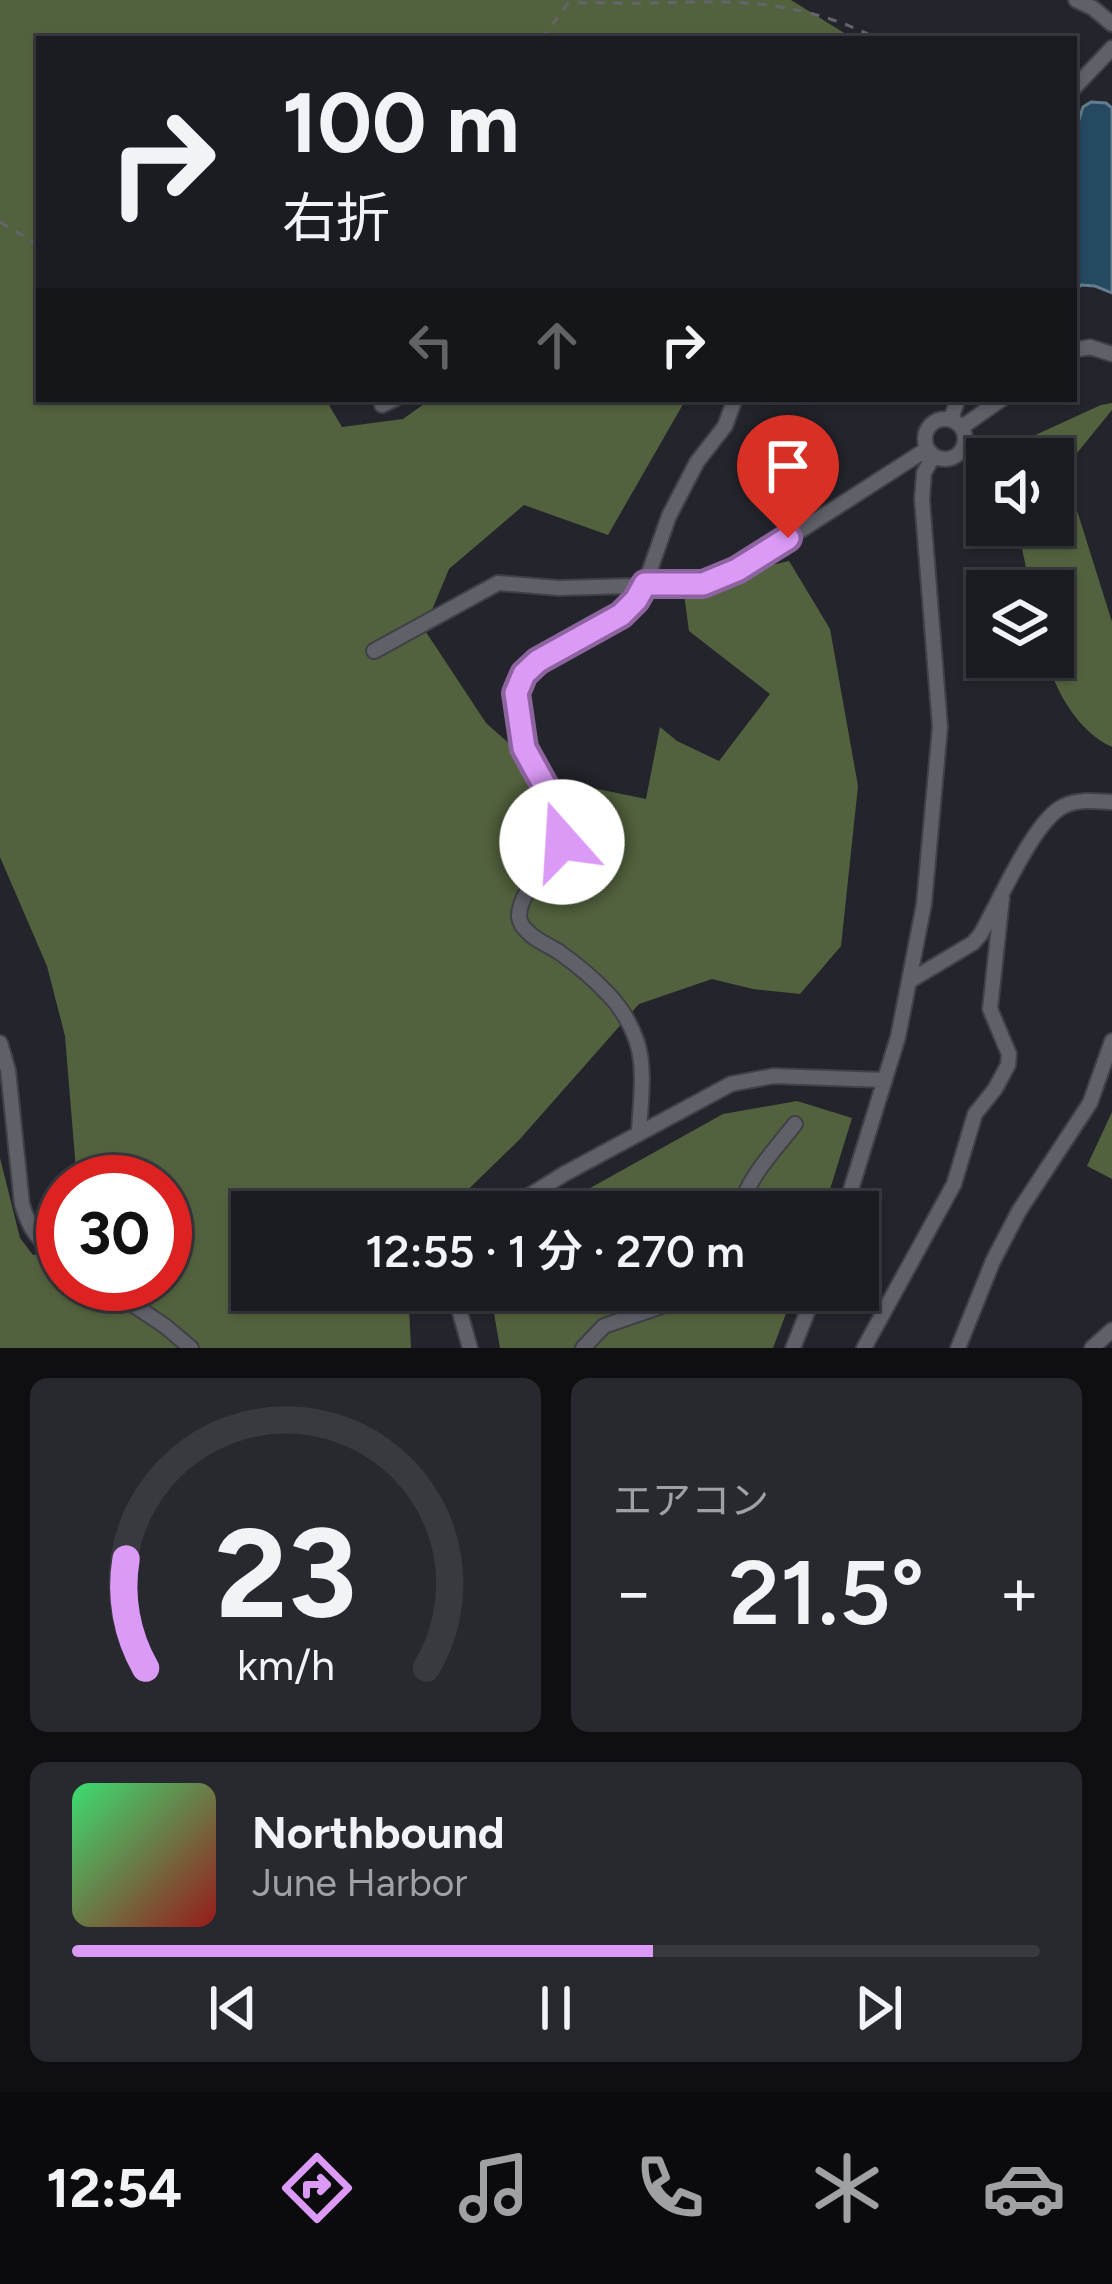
<!DOCTYPE html>
<html lang="ja">
<head>
<meta charset="utf-8">
<style>
	body { margin:0; font-family:Figtree,"Noto Sans JP",sans-serif; background:#28292e; color:#f1f3f6; height:100vh; display:flex; flex-direction:column; font-size:45px; white-space:nowrap }
	* { box-sizing:border-box; margin:0 }
	p { font-size:39px; color:#a0a1a5 }
	.icon { flex:none; width:66px; height:66px; fill:none; stroke:currentColor; stroke-width:2; stroke-linecap:round; stroke-linejoin:round }
	.map { position:relative; height:1348px; overflow:hidden }
	.sheet { display:flex; flex-direction:column; gap:30px; padding:30px; background:#0f0f12; flex:1 }
	.sheet>* { flex:none }
	.top-card { position:absolute; left:36px; top:36px; width:1041px; height:366px; border-radius:0px; box-shadow:0 3px 9px #0004,0 0 0 3px #393a3f; background:#1b1c21; color:#f1f3f6; overflow:hidden }
	.buttons { position:absolute; left:966px; top:438px; display:grid; gap:24px }
	.buttons a { display:grid; place-items:center; width:108px; height:108px; border-radius:0px; background:#1b1c21; box-shadow:0 3px 9px #0004,0 0 0 3px #393a3f; font-size:60px }
	.speed { position:absolute; left:36px; top:1155px; display:flex; gap:24px; font-size:60px; font-weight:700; text-align:center }
	.speed>* { display:grid; place-content:center; width:156px; height:156px; border-radius:50%; background:#1b1c21; box-shadow:0 3px 9px #0004,0 0 0 3px #393a3f; line-height:1 }
	.speed .limit { border:18px solid #d22; background:#fff; color:#111 }
	.pin { position:absolute; display:grid; place-items:center; width:102px; height:102px; color:#fff; margin:-123px -51px; border-radius:50% 50% 50% 0; rotate:-45deg; box-shadow:0 0 12px #0007 }
	.pin .icon { rotate:45deg }
	.me { position:absolute; width:132px; margin:-66px; rotate:341deg; stroke-linejoin:round; filter:drop-shadow(0 0 9px #0008) }
	.turn { display:flex; align-items:center; gap:42px; height:252px; padding:0 48px; font-size:54px }
	.turn .icon { width:156px; height:156px; stroke-width:2.5 }
	.turn b { display:block; font-size:84px; line-height:102px }
	.lanes { display:flex; align-items:center; height:114px; padding:0 48px; background:#0003; justify-content:center; gap:60px; direction:ltr }
	.lanes .off { opacity:.35 }
	.big { font-size:90px; font-weight:600; line-height:1.1 }
	.sheet .card { flex:1; display:flex; flex-direction:column; justify-content:center; gap:18px; min-width:0; padding:0 42px; border-radius:18px; background:#28292e }
	.sheet .dial { align-items:center; gap:0 }
	.dial svg { height:312px; overflow:visible; fill:none; stroke:#393a3f; stroke-width:7; stroke-linecap:round; text-anchor:middle }
	.dial text { fill:#f1f3f6; stroke:none }
	.song { display:flex; align-items:center; gap:36px }
	.cover { width:144px; height:144px; border-radius:18px; background:linear-gradient(135deg,hsl(140 70% 55%),hsl(0 70% 35%)) }
	.played { height:12px; border-radius:6px; background:linear-gradient(90deg,#db9af6 60%,#393a3f 60%) }
	.keys { display:flex; justify-content:space-around; direction:ltr }
	.heat { display:flex; justify-content:space-between; align-items:center; font-size:66px; direction:ltr }
	.sheet .tiles { flex:1; display:grid; gap:30px; grid-template-columns:1fr 1fr }
	.card:last-child { grid-column:span 2 }
	.trip { position:absolute; left:231px; top:1191px; width:648px; height:120px; border-radius:0px; background:#1b1c21; box-shadow:0 3px 9px #0004,0 0 0 3px #393a3f; font-weight:600; line-height:120px; text-align:center }
	.tabs { display:flex; height:192px; justify-content:space-around; align-items:center; background:#0b0b0d; color:#a0a1a5 }
	.tabs .icon { width:84px; height:84px }
	.tabs .active { color:#db9af6 }
	.tabs b { font-size:54px; color:#f1f3f6 }
	.map>svg:first-child { display:block }
	.forest { fill:#53623e }
	.water { fill:#254960; stroke:#637c8e; stroke-width:3 }
	.lines { fill:none; stroke-linecap:round; stroke-linejoin:round }
	.minor-casing { stroke:#404147; stroke-width:18 }
	.path { stroke:#64656b; stroke-width:3; stroke-dasharray:9 9; stroke-linecap:butt }
	.minor { stroke:#5f6068; stroke-width:14 }
	.route-casing { stroke:#8e64a0; stroke-width:30 }
	.route { stroke:#db9af6; stroke-width:21 }
</style>
</head>
<body>
<div class="map">
<svg width="1112" height="1348" viewBox="0 0 1112 1348">
	<rect width="100%" height="100%" fill="#24252c"/>
	<!-- forest -->
	<path class="forest" d="M 0,0 L 791,0 L 854,39 L 39,39 L 39,399 L 329,399 L 330,407 L 342,427 L 403,419 L 431,399 L 686,399 L 608,535 L 524,505 L 449,569 L 424,629 L 486,723 L 549,779 L 646,799 L 660,727 L 677,741 L 719,761 L 770,694 L 689,631 L 683,587 L 789,561 L 830,629 L 858,786 L 841,946 L 800,994 L 753,989 L 712,979 L 639,1004 L 520,1139 L 445,1212 L 252,1212 L 252,1290 L 408,1290 L 411,1348 L 0,1348 L 0,1158 L 20,1238 L 33,1255 L 63,1250 L 63,1284 L 165,1284 L 165,1182 L 77,1182 L 65,1036 L 47,966 L 0,857 Z
		M 1112,403 L 1112,410 L 1064,469 L 1112,622 L 1112,747 C 1077,731 1057,692 1045,657 L 1053,657 L 1053,591 L 1031,591 L 1017,525 L 1053,525 L 1053,459 L 1004,459 L 1001,441 L 1031,437 L 1101,405 Z
		M 797,1101 L 852,1118 L 823,1212 L 559,1212 L 592,1187 L 723,1114 Z
		M 1112,1112 L 1112,1179 L 1087,1166 Z
		M 490,1290 L 795,1290 L 773,1348 L 500,1348 Z"/>
	<!-- water -->
	<path class="water" d="M 1091,102 L 1106,103 L 1112,108 L 1112,293 L 1095,286 L 1081,285 L 1074,291 L 1074,135 L 1083,107 Z"/>
	<g class="lines">
		<!-- minor casing -->
		<g class="minor-casing">
			<path id="minor" d="M 1076,0 L 1093,8 L 1112,24
				M 1074,88 L 1112,48
				M 1074,350 L 1090,347 L 1112,354
				M 382,405 L 395,399
				M925 439a20 20 0 1 1 40 0a20 20 0 1 1-40 0Z
				M 951,419 L 958,399
				M 962,427 L 1002,399
				M 374,651 L 498,583 L 559,588 L 702,584 L 753,561 L 927,449
				M 911,980 L 973,943 L 980,935 C 998,905 1034,819 1064,806 C 1079,799 1096,801 1112,802
				M 0,1043 L 8,1070 L 22,1204 C 30,1232 39,1241 63,1257
				M 639,1134 C 640,1104 646,1071 637,1042 C 631,1025 621,1007 608,994 C 594,979 576,964 559,952 C 549,945 536,941 528,932 C 523,928 520,923 519,917 C 518,891 558,854 568,828 L 524,748 L 516,693 L 524,674 L 538,661 L 621,615 L 636,600 L 645,584 L 669,516 L 697,462 L 725,426 L 735,399
				M 503,1212 L 564,1174 L 731,1084 L 773,1076 L 885,1080
				M 739,1212 C 747,1178 774,1151 795,1124
				M 844,1212 L 898,1037 L 924,904 L 940,727 L 922,499 L 924,473 L 933,456
				M 102,1284 L 165,1326 L 191,1348
				M 458,1290 L 459,1309 L 470,1348
				M 583,1348 L 604,1326 L 662,1306 L 682,1290
				M 793,1348 L 816,1290
				M 864,1348 L 954,1184 L 975,1114 L 995,1089 L 1008,1065 L 1009,1054 L 990,1009 L 1002,898
				M 958,1348 L 993,1261 L 1019,1211 L 1090,1103 L 1112,1041
				M 1092,1348 L 1112,1330"/>
		</g>
		<!-- path -->
		<path class="path" d="M 542,39 L 568,3 C 596,2 624,4 652,3 C 735,0 802,0 878,39
			M 0,222 L 39,245"/>
		<!-- minor -->
		<use href="#minor" class="minor"/>
	</g>
	<g class="lines">
		<!-- route casing -->
		<g class="route-casing">
			<path id="route" d="M 562,842 L 568,828 L 524,748 L 516,693 L 524,674 L 538,661 L 621,615 L 636,600 L 645,584 L 703,584 L 737,570 L 788,538"/>
		</g>
		<!-- route -->
		<use href="#route" class="route"/>
	</g>
</svg>
<div class="buttons">
<a><svg class="icon" aria-label="sound" viewBox="0 0 24 24"><path d="M4 9h4l5-4v14l-5-4H4zM17 9q2 3 0 6"/></svg></a>
<a><svg class="icon" aria-label="layers" viewBox="0 0 24 24"><path d="M12 4l9 5-9 5-9-5zM3 14l9 5 9-5"/></svg></a>
</div>
<div class="speed"><div class="limit">30</div></div>
<div class="pin" style="left:788px;top:538px;background:#d93025"><svg class="icon" aria-label="arrive" viewBox="0 0 24 24"><path d="M6 21V4h12l-3 4 3 4H6"/></svg></div>
<svg class="me" style="left:562px;top:842px" viewBox="-20 -20 40 40"><circle r="19" fill="#fff"/><path d="M0-13L10 11 0 6-10 11z" fill="#db9af6"/></svg>
<div class="trip">12:55 · 1 分 · 270 m</div>
<div class="top-card">
<div class="turn"><svg class="icon" aria-label="right" viewBox="0 0 24 24"><path d="M7 20v-9h11M14 6l5 5-5 5"/></svg><div><b>100 m</b>右折</div></div>
<div class="lanes"><svg class="icon off" aria-label="left" viewBox="0 0 24 24"><path d="M17 20v-9H6M10 6l-5 5 5 5"/></svg><svg class="icon off" aria-label="ahead" viewBox="0 0 24 24"><path d="M12 20V5M6 11l6-6 6 6"/></svg><svg class="icon" aria-label="right" viewBox="0 0 24 24"><path d="M7 20v-9h11M14 6l5 5-5 5"/></svg></div>
</div>
</div>
<section class="sheet">
<div class="tiles">
<div class="card dial"><svg viewBox="0 0 100 80">
<path d="M14 69A42 42 0 1 1 86 69"/>
<path d="M14 69A42 42 0 0 1 9 41" stroke="#db9af6"/>
<text x="50" y="56" font-size="32" font-weight="700">23</text>
<text x="50" y="72" font-size="11">km/h</text>
</svg></div>
<div class="card"><p>エアコン</p>
<div class="heat"><a>−</a><b class="big">21.5°</b><a>+</a></div>
</div>
<div class="card">
<div class="song"><i class="cover"></i><div><b>Northbound</b><p>June Harbor</p></div></div>
<div class="played"></div>
<div class="keys"><svg class="icon" aria-label="previous" viewBox="0 0 24 24"><path d="M18 5L8 12l10 7zM5 5v14"/></svg><svg class="icon" aria-label="pause" viewBox="0 0 24 24"><path d="M8 5v14M16 5v14"/></svg><svg class="icon" aria-label="next" viewBox="0 0 24 24"><path d="M6 5l10 7-10 7zM19 5v14"/></svg></div>
</div>
</div>
</section>
<nav class="tabs">
<b>12:54</b>
<svg class="icon active" aria-label="directions" viewBox="0 0 24 24"><path d="M12 3l9 9-9 9-9-9zM9 14v-3h6M13 9l2 2-2 2"/></svg>
<svg class="icon" aria-label="music" viewBox="0 0 24 24"><path d="M9 18V5l10-2v13"/><circle cx="6" cy="18" r="3"/><circle cx="16" cy="16" r="3"/></svg>
<svg class="icon" aria-label="phone" viewBox="0 0 24 24"><path d="M5 4h4l2 5-3 2q2 4 5 5l2-3 5 2v4C11 20 4 13 5 4z"/></svg>
<svg class="icon" aria-label="climate" viewBox="0 0 24 24"><path d="M12 3v18M4 7l16 10M4 17L20 7"/></svg>
<svg class="icon" aria-label="car" viewBox="0 0 24 24"><path d="M5 17H2v-5l4-1 3-4h7l3 4 3 1v5h-3M9 17h6M6 11h13"/><circle cx="7" cy="17" r="2"/><circle cx="17" cy="17" r="2"/></svg>
</nav>
</body>
</html>
